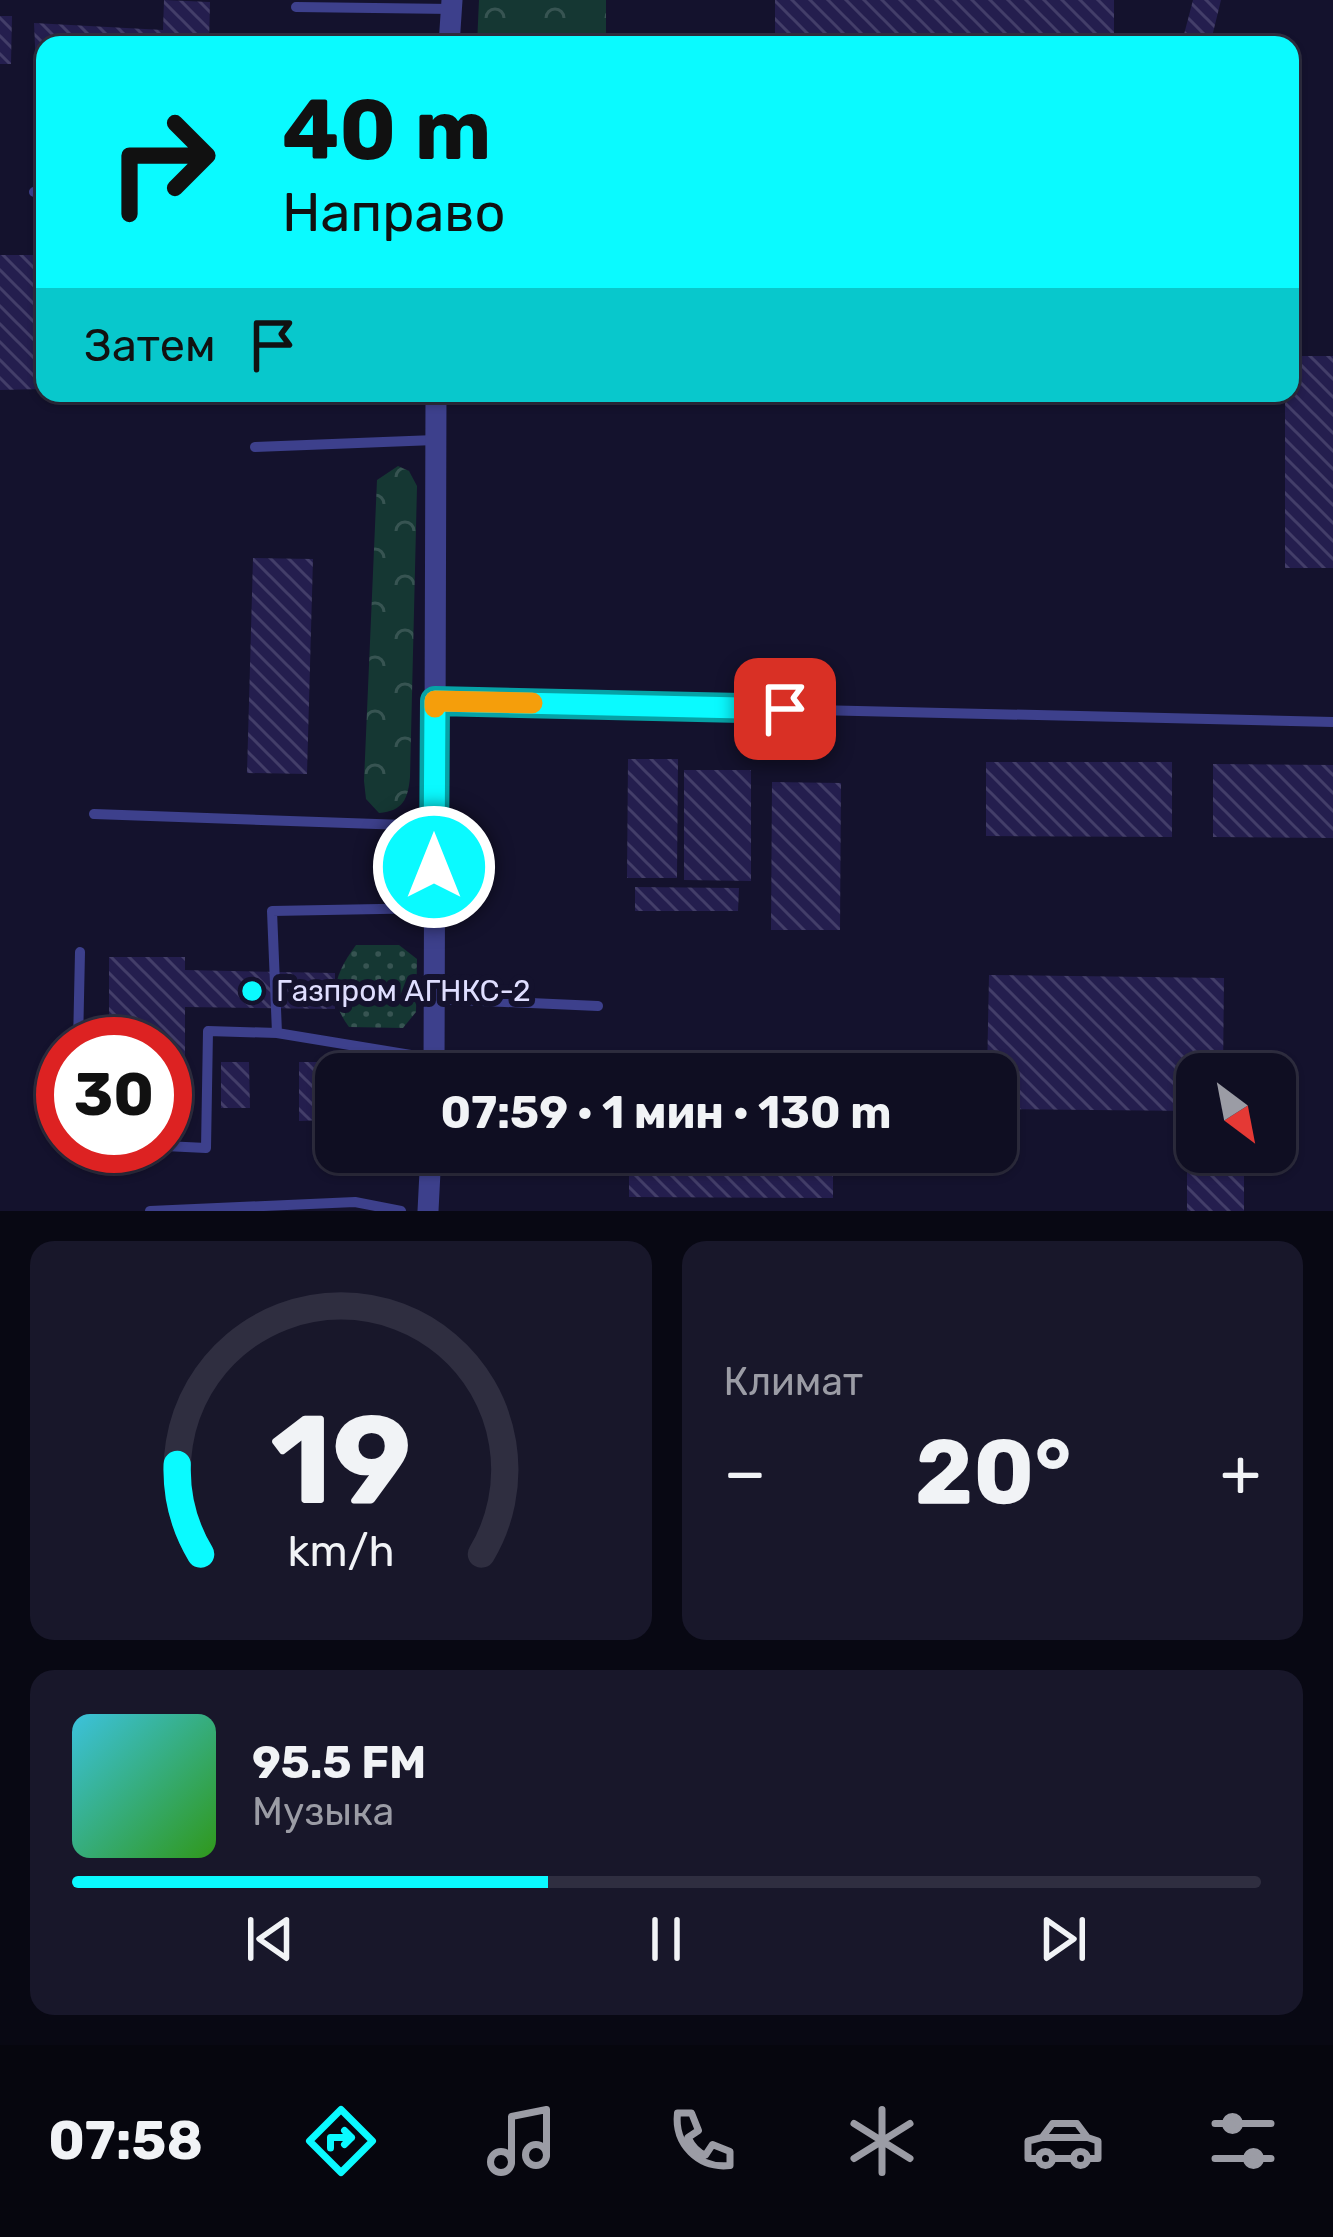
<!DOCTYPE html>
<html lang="ru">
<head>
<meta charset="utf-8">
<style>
	body { margin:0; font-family:Rubik,sans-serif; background:#18172a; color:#f1f3f6; height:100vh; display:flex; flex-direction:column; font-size:45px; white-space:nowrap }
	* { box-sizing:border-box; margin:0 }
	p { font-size:39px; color:#9b9ca5 }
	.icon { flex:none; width:66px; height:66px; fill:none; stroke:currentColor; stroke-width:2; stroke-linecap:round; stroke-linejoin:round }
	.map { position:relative; height:1211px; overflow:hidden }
	.side { display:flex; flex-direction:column; gap:30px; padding:30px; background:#080813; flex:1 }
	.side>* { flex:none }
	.hud { position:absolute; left:36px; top:36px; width:1263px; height:366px; border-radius:24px; box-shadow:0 3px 9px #0004,0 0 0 3px #2f2e40; background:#0afaff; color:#111; overflow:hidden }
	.needle { width:78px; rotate:148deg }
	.fabs { position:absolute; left:1176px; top:1053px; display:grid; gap:24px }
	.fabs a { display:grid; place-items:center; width:120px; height:120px; border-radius:24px; background:#0f0e22; box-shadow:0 3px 9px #0004,0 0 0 3px #2f2e40; font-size:60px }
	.speed { position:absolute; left:36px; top:1017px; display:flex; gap:24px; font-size:60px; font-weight:700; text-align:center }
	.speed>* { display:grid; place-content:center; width:156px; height:156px; border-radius:50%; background:#0f0e22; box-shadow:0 3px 9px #0004,0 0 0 3px #2f2e40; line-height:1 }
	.speed .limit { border:18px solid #d22; background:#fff; color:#111 }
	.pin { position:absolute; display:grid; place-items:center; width:102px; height:102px; color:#fff; margin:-51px; border-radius:24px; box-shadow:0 6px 18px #0006 }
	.me { position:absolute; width:132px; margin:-66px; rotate:0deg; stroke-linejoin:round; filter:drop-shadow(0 0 9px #0008) }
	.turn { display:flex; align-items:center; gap:42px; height:252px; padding:0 48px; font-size:54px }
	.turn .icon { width:156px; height:156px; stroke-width:2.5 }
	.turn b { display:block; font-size:84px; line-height:102px }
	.then { display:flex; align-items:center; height:114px; padding:0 48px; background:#0003; gap:24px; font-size:45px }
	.big { font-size:90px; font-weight:700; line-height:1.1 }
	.side .widget { flex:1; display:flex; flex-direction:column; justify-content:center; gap:18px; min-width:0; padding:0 42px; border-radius:24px; background:#18172a }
	.side .dial { align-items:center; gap:0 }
	.dial svg { height:312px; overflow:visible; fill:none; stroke:#2f2e40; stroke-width:7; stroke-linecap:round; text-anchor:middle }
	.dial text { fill:#f1f3f6; stroke:none }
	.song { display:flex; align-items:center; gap:36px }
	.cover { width:144px; height:144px; border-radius:18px; background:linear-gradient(135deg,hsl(190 70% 55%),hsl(110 70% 35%)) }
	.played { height:12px; border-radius:6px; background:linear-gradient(90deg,#0afaff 40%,#2f2e40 40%) }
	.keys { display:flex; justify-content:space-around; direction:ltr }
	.heat { display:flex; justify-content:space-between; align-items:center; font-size:66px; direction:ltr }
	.side .tiles { flex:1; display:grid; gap:30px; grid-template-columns:1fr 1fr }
	.widget:last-child { grid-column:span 2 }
	.trip { position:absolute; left:315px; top:1053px; width:702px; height:120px; border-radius:24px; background:#0f0e22; box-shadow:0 3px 9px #0004,0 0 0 3px #2f2e40; font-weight:700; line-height:120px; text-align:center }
	.tabs { display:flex; height:192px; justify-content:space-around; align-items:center; background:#06060e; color:#9b9ca5 }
	.tabs .icon { width:84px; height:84px }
	.tabs .current { color:#0afaff }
	.tabs b { font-size:54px; color:#f1f3f6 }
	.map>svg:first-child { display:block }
	.grass { fill:url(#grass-dots) }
	.forest { fill:url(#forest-crowns) }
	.building { fill:url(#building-back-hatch) }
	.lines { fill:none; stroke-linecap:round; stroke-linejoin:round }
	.lane { stroke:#3d408c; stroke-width:10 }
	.street { stroke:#3d408c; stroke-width:21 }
	.route-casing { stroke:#06a2a6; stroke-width:30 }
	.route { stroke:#0afaff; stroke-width:21 }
	.slow { stroke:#f59e0b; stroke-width:21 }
	.poi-dot { fill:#0afaff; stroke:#14122d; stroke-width:4.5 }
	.labels { text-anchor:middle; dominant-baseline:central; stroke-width:12; stroke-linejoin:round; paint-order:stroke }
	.poi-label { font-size:30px; fill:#dfdeff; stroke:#14122d; text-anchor:start }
</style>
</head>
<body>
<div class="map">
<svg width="1333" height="1211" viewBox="0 0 1333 1211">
	<defs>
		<pattern id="grass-dots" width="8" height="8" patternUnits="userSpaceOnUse" patternTransform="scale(3)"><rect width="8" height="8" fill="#153733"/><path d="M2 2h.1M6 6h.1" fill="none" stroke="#375452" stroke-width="1.8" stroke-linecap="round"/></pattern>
		<pattern id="forest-crowns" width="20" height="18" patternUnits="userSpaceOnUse" patternTransform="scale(3)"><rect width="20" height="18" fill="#153733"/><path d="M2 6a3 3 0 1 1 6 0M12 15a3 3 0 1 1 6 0" fill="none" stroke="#375452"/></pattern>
		<pattern id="building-back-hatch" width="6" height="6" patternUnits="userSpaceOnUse" patternTransform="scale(3)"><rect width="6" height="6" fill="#241e4e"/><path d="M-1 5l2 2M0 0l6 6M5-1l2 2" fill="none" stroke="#433e69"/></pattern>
	</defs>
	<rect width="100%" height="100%" fill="#14122d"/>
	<!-- grass -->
	<path class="grass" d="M 356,945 L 399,945 L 417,959 L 416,1012 L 403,1028 L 349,1027 C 326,996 335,974 356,945 Z"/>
	<!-- forest -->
	<path class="forest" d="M 479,0 L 606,0 L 606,45 L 477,45 Z
		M 398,466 L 409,471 L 417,486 L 410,777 C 408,799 403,811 379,813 L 366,799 L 364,781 L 377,480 Z"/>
	<!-- building -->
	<path class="building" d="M 164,0 L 210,2 L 209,45 L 45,45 L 45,163 L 40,163 L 34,23 L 163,30 Z
		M 775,0 L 1114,0 L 1114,38 L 775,35 Z
		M 1193,0 L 1221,0 L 1210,45 L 1182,42 Z
		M 0,16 L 12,16 L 11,64 L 0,64 Z
		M 0,255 L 45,255 L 45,389 L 0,390 Z
		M 1290,356 L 1333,356 L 1333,568 L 1285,568 L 1285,393 L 1290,393 Z
		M 253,558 L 313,559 L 307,774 L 247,773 Z
		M 628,759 L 678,759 L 677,878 L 627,878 Z
		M 986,762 L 1172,762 L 1172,837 L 986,836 Z
		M 1213,764 L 1333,765 L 1333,838 L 1213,837 Z
		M 684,770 L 751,770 L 751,881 L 684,880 Z
		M 772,782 L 841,783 L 840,930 L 771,930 Z
		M 635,887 L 739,888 L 738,911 L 635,911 Z
		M 109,957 L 185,957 L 185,970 L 335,973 L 335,1009 L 185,1007 L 185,1095 L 165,1095 L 165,1044 L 109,1044 Z
		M 989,975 L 1224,978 L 1223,1074 L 1197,1074 L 1197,1111 L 996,1109 L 996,1074 L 987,1074 Z
		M 630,1058 L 834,1059 L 834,1074 L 630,1074 Z
		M 221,1062 L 249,1062 L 250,1108 L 221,1108 Z
		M 299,1062 L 324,1062 L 325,1120 L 299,1121 Z
		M 1187,1149 L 1244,1152 L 1244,1211 L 1187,1211 Z
		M 629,1152 L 833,1152 L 833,1198 L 629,1197 Z"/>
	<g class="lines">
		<!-- lane -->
		<path class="lane" d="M 296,7 L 452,9
			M 34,192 L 45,192
			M 255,447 L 435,440
			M 435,701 L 1333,722
			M 94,814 L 434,826
			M 434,908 L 272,911 L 277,1033 L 435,1059
			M 437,999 L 598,1006
			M 78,1044 L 80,952
			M 165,1146 L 206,1148 L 208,1031 L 277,1033
			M 150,1211 L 355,1202 L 401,1211"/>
		<!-- street -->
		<path class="street" d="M 449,45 L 452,0
			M 434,1074 L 436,393
			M 428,1211 L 431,1152"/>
	</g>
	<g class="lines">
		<!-- route casing -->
		<g class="route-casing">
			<path id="route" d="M 434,867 L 435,701 L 785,709"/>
		</g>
		<!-- route -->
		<use href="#route" class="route"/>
		<!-- slow -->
		<path class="slow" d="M 435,707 L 435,701 L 532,703"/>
	</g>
	<!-- markers -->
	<circle class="poi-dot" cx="252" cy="991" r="12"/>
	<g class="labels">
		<!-- poi labels -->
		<g class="poi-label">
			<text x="276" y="991">Газпром АГНКС-2</text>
		</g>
	</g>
</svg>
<div class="fabs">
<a><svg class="needle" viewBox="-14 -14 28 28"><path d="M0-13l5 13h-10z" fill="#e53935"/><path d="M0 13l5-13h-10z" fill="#9b9ca5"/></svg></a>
</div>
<div class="speed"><div class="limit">30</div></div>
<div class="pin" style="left:785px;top:709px;background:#d93025"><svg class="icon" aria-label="arrive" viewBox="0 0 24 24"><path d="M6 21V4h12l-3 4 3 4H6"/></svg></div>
<svg class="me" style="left:434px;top:867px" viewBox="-20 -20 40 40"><circle r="17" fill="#0afaff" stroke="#fff" stroke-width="3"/><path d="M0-11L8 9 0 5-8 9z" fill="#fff"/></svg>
<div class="trip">07:59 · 1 мин · 130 m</div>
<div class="hud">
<div class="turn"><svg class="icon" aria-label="right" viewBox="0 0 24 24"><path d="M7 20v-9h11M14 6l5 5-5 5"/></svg><div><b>40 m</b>Направо</div></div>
<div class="then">Затем<svg class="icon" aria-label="arrive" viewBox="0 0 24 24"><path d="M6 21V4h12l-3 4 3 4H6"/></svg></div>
</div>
</div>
<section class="side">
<div class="tiles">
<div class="widget dial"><svg viewBox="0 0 100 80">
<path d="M14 69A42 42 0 1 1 86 69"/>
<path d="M14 69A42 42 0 0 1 8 46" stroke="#0afaff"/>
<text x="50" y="56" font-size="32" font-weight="700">19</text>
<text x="50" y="72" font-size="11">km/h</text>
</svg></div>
<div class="widget"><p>Климат</p>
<div class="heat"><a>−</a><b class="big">20°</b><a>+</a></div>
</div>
<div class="widget">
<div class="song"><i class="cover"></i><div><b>95.5 FM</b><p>Музыка</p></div></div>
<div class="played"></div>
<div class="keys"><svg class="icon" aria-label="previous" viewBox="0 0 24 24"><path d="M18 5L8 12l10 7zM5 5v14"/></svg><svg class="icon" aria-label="pause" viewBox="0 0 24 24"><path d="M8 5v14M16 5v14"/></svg><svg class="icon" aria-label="next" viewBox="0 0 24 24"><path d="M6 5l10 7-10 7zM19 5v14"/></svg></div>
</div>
</div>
</section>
<nav class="tabs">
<b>07:58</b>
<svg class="icon current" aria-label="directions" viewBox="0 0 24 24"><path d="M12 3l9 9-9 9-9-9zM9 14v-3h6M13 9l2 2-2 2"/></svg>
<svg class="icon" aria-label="music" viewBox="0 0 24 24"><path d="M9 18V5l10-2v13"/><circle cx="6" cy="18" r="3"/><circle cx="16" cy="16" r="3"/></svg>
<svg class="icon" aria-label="phone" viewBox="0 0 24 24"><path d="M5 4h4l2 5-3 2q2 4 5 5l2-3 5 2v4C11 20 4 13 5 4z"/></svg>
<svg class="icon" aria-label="climate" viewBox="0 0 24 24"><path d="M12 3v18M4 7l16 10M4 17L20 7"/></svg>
<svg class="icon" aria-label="car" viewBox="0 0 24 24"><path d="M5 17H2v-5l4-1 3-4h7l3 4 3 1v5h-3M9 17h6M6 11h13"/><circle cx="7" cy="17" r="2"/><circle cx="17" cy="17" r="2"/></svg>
<svg class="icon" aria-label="filters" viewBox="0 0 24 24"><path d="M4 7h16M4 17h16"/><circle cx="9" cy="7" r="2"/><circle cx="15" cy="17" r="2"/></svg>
</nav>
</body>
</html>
